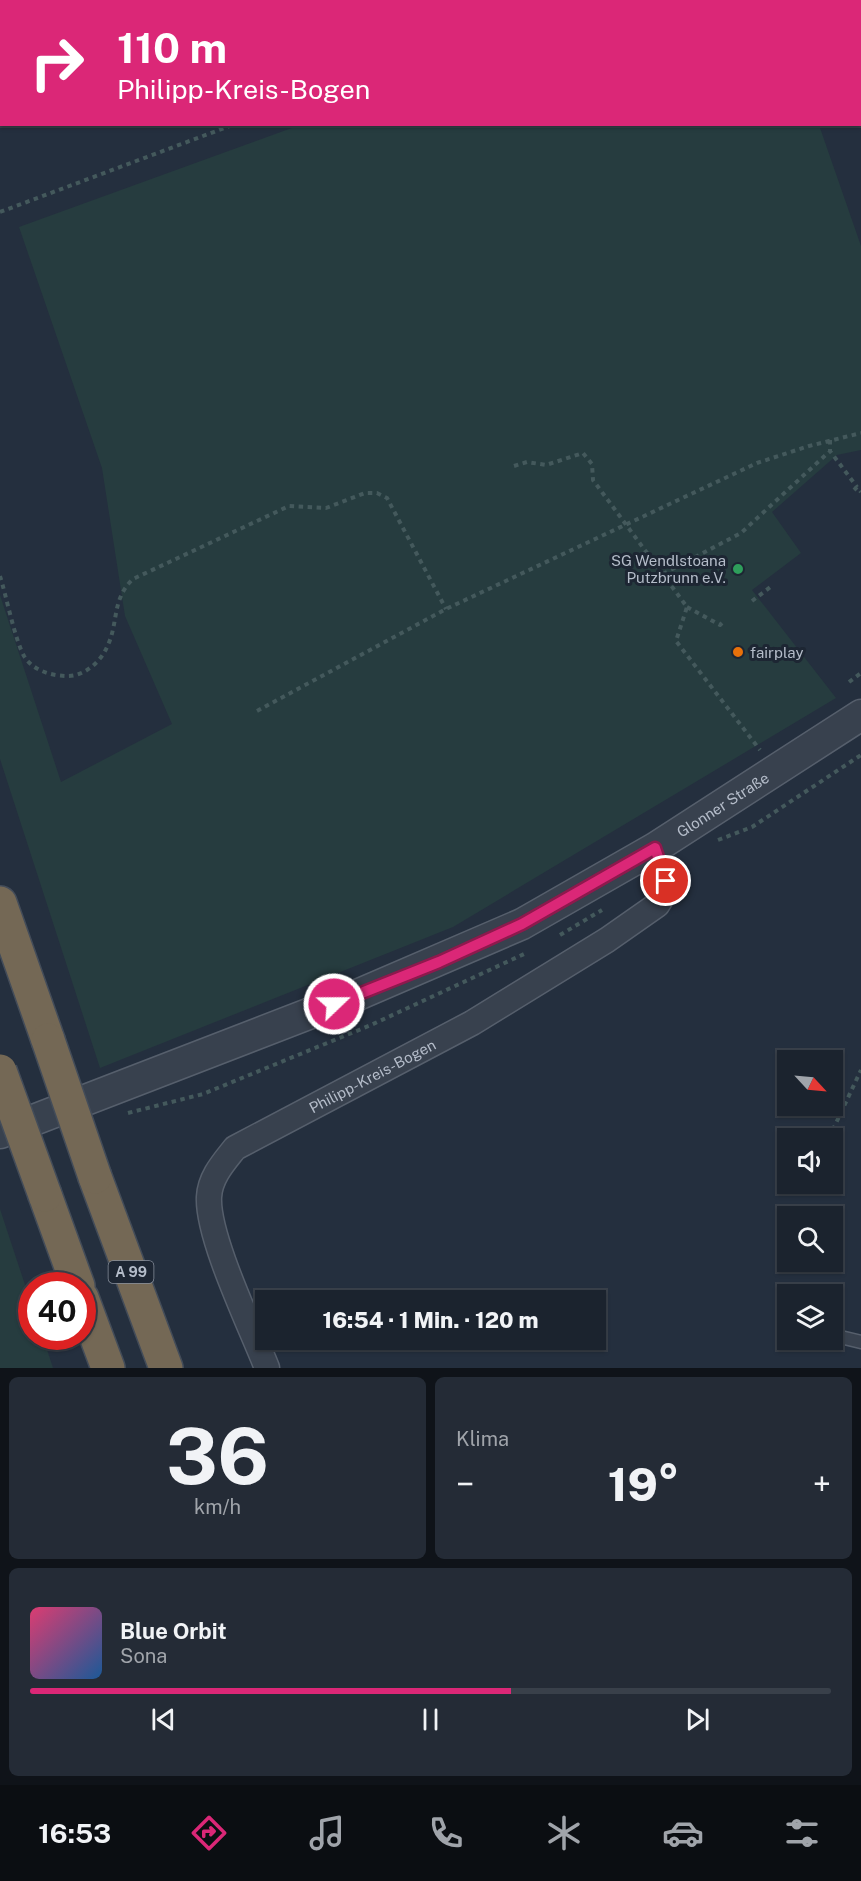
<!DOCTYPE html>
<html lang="de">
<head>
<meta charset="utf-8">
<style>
	body { margin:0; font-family:"Public Sans",sans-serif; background:#242b36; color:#f1f3f6; height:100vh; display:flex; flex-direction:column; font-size:22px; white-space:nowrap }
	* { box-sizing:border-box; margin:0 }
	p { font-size:20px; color:#a0a4aa }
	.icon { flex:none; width:33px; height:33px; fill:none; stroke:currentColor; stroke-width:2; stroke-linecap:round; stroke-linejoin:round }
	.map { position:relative; height:1368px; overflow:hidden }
	.drawer { display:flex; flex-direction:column; gap:9px; padding:9px; background:#0f1319; flex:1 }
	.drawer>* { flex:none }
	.banner { position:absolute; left:0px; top:0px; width:861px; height:126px; box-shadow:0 2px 4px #0004,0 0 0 2px #39404a; background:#db2777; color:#fff; overflow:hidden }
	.needle { width:39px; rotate:116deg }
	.fabs { position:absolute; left:777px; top:1050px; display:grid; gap:12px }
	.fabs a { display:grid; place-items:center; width:66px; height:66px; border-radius:0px; background:#1b232e; box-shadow:0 2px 4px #0004,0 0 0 2px #39404a; font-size:30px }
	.speed { position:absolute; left:18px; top:1272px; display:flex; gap:12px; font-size:30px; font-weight:700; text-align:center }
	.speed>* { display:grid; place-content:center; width:78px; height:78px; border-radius:50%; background:#1b232e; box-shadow:0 2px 4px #0004,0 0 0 2px #39404a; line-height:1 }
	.speed .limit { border:9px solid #d22; background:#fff; color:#111 }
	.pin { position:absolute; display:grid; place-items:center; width:51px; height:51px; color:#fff; margin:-26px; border:3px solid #fff; border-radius:50%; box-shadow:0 2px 6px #0007 }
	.me { position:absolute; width:66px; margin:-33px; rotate:68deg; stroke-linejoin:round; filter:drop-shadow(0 0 4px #0008) }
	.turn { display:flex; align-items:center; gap:21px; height:126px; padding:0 18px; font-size:27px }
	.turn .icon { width:78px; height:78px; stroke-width:2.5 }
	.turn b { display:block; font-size:42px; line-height:51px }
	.big { font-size:45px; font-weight:800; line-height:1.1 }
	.drawer .widget { flex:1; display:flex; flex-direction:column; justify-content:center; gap:9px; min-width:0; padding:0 21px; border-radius:9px; background:#242b36 }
	.drawer .dial { align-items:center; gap:0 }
	.dial b { font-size:78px; line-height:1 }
	.song { display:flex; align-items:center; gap:18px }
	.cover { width:72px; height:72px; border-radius:9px; background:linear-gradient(135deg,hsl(340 70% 55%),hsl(210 70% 35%)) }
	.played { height:6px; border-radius:3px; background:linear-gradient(90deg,#db2777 60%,#39404a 60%) }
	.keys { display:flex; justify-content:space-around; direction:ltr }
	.heat { display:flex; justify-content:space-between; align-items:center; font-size:33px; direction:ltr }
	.drawer .tiles { flex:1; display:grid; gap:9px; grid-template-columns:1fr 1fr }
	.widget:last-child { grid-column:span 2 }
	.trip { position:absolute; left:255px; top:1290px; width:351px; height:60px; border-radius:0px; background:#1b232e; box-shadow:0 2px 4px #0004,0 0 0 2px #39404a; font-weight:800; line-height:60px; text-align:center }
	.tabs { display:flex; height:96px; justify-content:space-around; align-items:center; background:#0b0e12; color:#a0a4aa }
	.tabs .icon { width:42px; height:42px }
	.tabs .active { color:#db2777 }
	.tabs b { font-size:27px; color:#f1f3f6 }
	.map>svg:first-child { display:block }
	.green { fill:#263c3f }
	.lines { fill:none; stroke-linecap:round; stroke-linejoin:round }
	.service-casing { stroke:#565f6c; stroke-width:15 }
	.minor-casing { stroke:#565f6c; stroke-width:27 }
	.tertiary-casing { stroke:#565f6c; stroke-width:33 }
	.motorway-casing { stroke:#434c59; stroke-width:36 }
	.path { stroke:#44595c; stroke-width:4; stroke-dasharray:4.5 4.5; stroke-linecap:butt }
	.service { stroke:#38414e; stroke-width:12 }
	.minor { stroke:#38414e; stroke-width:24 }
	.tertiary { stroke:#38414e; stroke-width:30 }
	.motorway { stroke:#746855; stroke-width:33 }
	.motorway-bridge-casing { stroke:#434c59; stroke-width:36; stroke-linecap:butt }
	.motorway-bridge { stroke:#746855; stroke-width:33 }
	.route-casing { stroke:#8e194d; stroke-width:15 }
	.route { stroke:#db2777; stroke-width:10 }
	.leisure-dot { fill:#2e9e5b; stroke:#1d2633; stroke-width:2 }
	.food-dot { fill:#e8710a; stroke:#1d2633; stroke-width:2 }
	.labels { text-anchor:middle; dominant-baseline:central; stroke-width:6; stroke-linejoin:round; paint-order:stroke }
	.shield { fill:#1d2633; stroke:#878f9c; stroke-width:1.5 }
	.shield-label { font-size:14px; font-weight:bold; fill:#b4bcc9 }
	.poi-label { font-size:15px; fill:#b4bcc9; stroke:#1d2633; text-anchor:end }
	.street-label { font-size:15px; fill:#b4bcc9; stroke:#1d2633 }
</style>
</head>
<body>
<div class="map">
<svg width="861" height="1368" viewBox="0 0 861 1368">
	<rect width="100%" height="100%" fill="#242f3e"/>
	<!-- green -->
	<path class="green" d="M 300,125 L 819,125 L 861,246 L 861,450 L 837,455 L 772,512 L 801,553 L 752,590 L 836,698 L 453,927 L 100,1068 L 0,759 L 0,595 L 61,782 L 172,724 L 125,616 L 102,468 L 19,227 Z
		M 0,1209 L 31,1303 L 32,1336 L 43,1337 L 53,1368 L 0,1368 Z"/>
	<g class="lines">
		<!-- service casing -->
		<g class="service-casing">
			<path id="service" d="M 832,1335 L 861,1342"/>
		</g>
		<!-- minor casing -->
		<g class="minor-casing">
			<g id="minor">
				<path id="s1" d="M 267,1368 C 251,1327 207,1237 209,1197 C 210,1177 224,1162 235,1148 L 472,1023 L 607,940 L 657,905 L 664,894 L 666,881 L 655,848"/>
			</g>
		</g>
		<!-- tertiary casing -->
		<g class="tertiary-casing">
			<g id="tertiary">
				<path id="s2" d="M 0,1133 L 355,996 L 522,924 L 655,848 L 861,715"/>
			</g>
		</g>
		<!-- motorway casing -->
		<g class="motorway-casing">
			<path id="motorway" d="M 0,903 L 48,1040
				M 95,1177 L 166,1368
				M 45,1195 L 78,1286
				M 82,1298 L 108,1368"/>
		</g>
		<!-- path -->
		<path class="path" d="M 565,2 L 569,0
			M 0,212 L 235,124
			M 830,440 L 830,451 L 857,487
			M 514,466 L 527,462 L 546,465 L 583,453 L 592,464 L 593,480 L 687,607 L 676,641 L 760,750
			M 854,490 L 857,487 L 861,492
			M 663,574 L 741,533 L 830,451
			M 0,576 C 6,595 15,640 24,656 C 33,671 52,676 68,676 C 85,676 101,661 107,647 C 119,623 111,600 133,579 L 289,506 L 326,508 L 365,493 L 377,493 L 387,498 L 446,609
			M 752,601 L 773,585
			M 687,607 L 720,625 L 722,623
			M 849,682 L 861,673
			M 257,711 L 446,609 L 757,463 L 809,446 L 861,433
			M 718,840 L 752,827 L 861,755
			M 560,935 L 602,910
			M 128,1113 L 203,1094 L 371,1025 L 524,954
			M 829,1138 L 861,1070
			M 817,1192 L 820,1184"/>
		<!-- service -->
		<use href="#service" class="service"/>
		<!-- minor -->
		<use href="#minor" class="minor"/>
		<!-- tertiary -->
		<use href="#tertiary" class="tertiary"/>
		<!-- motorway -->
		<use href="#motorway" class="motorway"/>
		<!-- motorway-bridge casing -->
		<g class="motorway-bridge-casing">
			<path id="motorway-bridge" d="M 48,1040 L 95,1177
				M 0,1071 L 45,1195"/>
		</g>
		<!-- motorway-bridge -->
		<use href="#motorway-bridge" class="motorway-bridge"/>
	</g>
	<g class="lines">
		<!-- route casing -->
		<g class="route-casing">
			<path id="route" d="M 334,1004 L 439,962 L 522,924 L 655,848 L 666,881"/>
		</g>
		<!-- route -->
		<use href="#route" class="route"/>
	</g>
	<!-- markers -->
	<circle class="leisure-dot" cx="738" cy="569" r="6"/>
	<circle class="food-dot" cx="738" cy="652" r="6"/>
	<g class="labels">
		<!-- shield labels -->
		<rect class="shield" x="108.5" y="1261" width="45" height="22" rx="4.5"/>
		<g class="shield-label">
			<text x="131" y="1272">A 99</text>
		</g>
		<!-- poi labels -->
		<g class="poi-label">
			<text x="726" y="560">SG Wendlstoana<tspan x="726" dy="17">Putzbrunn e.V.</tspan></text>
			<text x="750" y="652" text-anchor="start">fairplay</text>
		</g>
		<!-- street labels -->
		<g class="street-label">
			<text stroke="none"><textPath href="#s2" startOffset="796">Glonner Straße</textPath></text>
			<text stroke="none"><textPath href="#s1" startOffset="393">Philipp-Kreis-Bogen</textPath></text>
		</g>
	</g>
</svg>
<div class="fabs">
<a><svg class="needle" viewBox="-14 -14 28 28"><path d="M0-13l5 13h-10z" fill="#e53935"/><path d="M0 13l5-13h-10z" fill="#a0a4aa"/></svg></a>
<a><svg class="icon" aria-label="sound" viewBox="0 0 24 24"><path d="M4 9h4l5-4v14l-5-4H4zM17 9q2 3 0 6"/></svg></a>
<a><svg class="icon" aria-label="search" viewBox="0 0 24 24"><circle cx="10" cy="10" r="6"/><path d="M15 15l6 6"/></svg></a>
<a><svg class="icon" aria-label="layers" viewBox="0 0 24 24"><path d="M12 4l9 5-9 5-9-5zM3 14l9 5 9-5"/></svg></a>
</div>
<div class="speed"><div class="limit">40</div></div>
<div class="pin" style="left:666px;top:881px;background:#d93025"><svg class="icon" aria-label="arrive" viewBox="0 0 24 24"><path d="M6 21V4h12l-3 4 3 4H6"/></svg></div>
<svg class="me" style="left:334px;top:1004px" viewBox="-20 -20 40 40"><circle r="17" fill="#db2777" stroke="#fff" stroke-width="3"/><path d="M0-11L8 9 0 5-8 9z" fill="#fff"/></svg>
<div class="trip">16:54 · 1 Min. · 120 m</div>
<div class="banner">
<div class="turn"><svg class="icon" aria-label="right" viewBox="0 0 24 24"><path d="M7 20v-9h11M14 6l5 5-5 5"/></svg><div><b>110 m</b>Philipp-Kreis-Bogen</div></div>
</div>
</div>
<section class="drawer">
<div class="tiles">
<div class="widget dial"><b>36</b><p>km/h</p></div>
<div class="widget"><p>Klima</p>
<div class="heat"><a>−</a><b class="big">19°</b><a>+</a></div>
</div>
<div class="widget">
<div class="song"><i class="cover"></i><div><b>Blue Orbit</b><p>Sona</p></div></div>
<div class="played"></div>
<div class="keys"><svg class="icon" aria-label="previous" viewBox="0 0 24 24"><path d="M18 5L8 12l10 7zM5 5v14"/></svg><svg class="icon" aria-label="pause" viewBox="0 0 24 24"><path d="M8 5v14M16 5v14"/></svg><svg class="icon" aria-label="next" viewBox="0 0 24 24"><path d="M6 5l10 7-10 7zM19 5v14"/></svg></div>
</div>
</div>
</section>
<nav class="tabs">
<b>16:53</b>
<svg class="icon active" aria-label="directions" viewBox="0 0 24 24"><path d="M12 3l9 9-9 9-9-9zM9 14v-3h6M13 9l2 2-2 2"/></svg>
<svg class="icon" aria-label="music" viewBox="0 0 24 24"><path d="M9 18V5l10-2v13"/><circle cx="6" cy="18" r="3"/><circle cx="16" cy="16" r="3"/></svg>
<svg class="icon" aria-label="phone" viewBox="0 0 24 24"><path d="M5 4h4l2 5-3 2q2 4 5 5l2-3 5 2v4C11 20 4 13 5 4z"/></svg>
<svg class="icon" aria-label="climate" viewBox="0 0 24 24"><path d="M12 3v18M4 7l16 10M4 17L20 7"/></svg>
<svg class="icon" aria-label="car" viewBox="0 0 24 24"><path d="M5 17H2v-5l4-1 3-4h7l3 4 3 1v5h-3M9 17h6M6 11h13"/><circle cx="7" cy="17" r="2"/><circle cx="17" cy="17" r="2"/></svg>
<svg class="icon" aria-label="filters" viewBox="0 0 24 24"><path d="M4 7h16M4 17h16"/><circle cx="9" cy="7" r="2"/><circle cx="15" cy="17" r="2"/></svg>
</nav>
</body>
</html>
